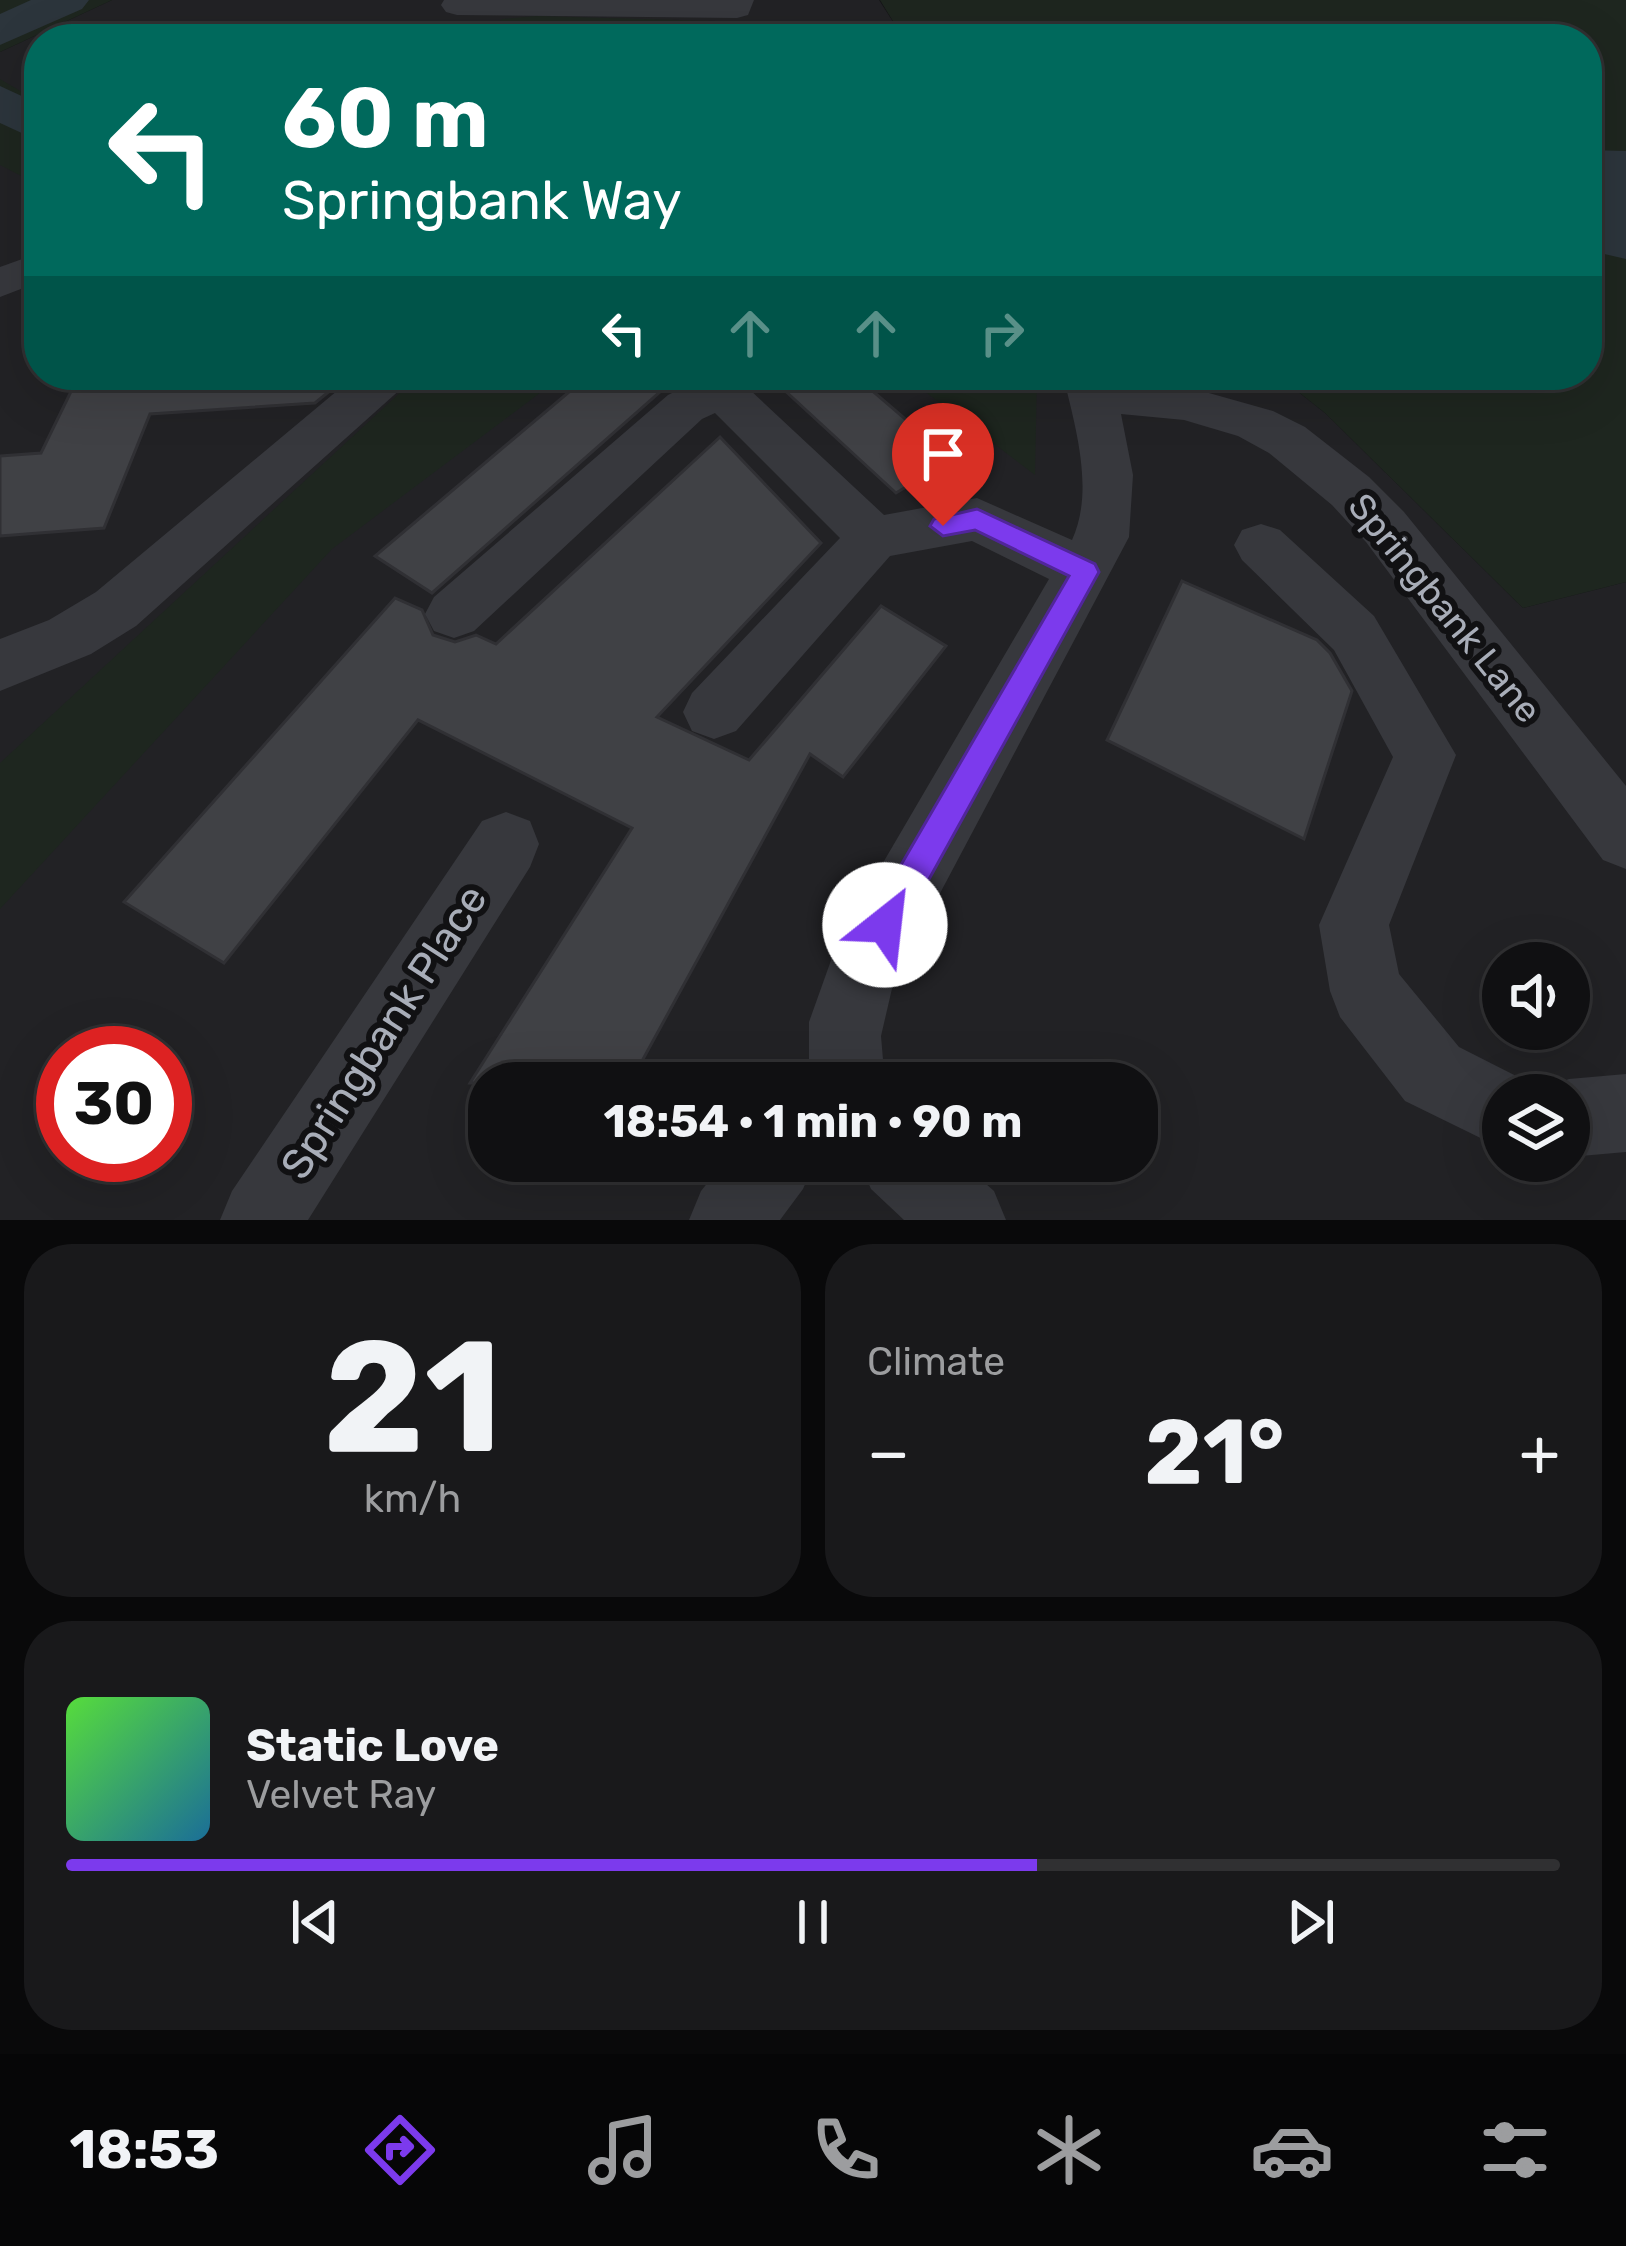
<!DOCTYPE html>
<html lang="en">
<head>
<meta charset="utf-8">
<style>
	body { margin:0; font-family:Rubik,sans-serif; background:#19191b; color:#f1f3f6; height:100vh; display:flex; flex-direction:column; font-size:45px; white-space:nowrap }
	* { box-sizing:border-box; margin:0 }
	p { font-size:39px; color:#9c9d9f }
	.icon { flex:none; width:66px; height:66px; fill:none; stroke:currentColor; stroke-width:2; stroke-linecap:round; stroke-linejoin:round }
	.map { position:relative; height:1220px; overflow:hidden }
	.side { display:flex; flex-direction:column; gap:24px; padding:24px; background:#09090a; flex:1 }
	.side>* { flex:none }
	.guide { position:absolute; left:24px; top:24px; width:1578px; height:366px; border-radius:48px; box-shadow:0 12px 48px #0002,0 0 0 3px #303032; background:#00695c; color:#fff; overflow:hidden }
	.buttons { position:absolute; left:1482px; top:942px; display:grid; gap:24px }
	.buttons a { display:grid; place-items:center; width:108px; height:108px; border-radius:50%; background:#101012; box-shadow:0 12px 48px #0002,0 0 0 3px #303032; font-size:60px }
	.speed { position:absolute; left:36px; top:1026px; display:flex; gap:24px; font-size:60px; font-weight:700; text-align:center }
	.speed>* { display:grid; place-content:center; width:156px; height:156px; border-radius:50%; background:#101012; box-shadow:0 12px 48px #0002,0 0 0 3px #303032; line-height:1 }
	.speed .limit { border:18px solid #d22; background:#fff; color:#111 }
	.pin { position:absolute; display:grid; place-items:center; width:102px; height:102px; color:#fff; margin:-123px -51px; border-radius:50% 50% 50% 0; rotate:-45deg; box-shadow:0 0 12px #0007 }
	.pin .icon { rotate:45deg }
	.me { position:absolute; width:132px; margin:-66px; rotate:29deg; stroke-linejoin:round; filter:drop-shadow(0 0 9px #0008) }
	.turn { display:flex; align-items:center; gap:42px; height:252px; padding:0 60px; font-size:54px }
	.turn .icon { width:156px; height:156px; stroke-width:2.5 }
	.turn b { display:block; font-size:84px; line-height:102px }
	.lanes { display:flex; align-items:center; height:114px; padding:0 60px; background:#0003; justify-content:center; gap:60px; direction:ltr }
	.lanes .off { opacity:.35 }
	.big { font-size:90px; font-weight:700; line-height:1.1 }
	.side .widget { flex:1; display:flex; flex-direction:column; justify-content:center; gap:18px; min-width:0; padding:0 42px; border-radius:48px; background:#19191b }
	.side .dial { align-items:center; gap:0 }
	.dial b { font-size:156px; line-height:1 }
	.song { display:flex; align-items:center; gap:36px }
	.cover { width:144px; height:144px; border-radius:18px; background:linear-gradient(135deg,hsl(110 70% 55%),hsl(200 70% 35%)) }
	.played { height:12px; border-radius:6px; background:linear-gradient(90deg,#7c3aed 65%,#303032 65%) }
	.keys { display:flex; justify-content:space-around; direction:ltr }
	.heat { display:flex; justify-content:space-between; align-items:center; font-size:66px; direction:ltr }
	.side .tiles { flex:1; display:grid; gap:24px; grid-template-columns:1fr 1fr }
	.widget:last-child { grid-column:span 2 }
	.trip { position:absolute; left:468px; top:1062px; width:690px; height:120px; border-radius:48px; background:#101012; box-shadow:0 12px 48px #0002,0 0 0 3px #303032; font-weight:700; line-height:120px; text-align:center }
	.tab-bar { display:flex; height:192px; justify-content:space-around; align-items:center; background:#060607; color:#9c9d9f }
	.tab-bar .icon { width:84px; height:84px }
	.tab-bar .current { color:#7c3aed }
	.tab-bar b { font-size:54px; color:#f1f3f6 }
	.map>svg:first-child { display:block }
	.built { fill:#222225; fill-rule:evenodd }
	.green { fill:#1e261f }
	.water { fill:#2c353c }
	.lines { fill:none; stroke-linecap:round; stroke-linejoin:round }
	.river { fill:#2c353c; fill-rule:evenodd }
	.building { fill:#404145; stroke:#303034; stroke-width:3 }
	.minor { fill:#37383d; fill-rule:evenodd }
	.route { fill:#7c3aed; stroke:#51269a; stroke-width:3 }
	.labels { text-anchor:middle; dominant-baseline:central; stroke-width:12; stroke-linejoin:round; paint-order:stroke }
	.street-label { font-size:36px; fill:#a8adb8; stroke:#111113 }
	.near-street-label { font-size:42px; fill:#a8adb8; stroke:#111113 }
</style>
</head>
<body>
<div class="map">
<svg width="1626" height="1220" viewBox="0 0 1626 1220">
	<rect width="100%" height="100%" fill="#161618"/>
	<!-- built -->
	<path class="built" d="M 112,0 L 879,0 L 904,39 L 39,39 L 39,375 L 1277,375 L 1325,413 L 1523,608 L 1626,582 L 1626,1220 L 0,1220 L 0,52 ZM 1503,963 L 1569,963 L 1569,1029 L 1503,1029 ZM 63,1053 L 165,1053 L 165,1155 L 63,1155 ZM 489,1083 L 1137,1083 L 1137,1161 L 489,1161 ZM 1503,1095 L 1569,1095 L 1569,1161 L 1503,1161 Z"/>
	<!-- green -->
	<path class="green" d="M 0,0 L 112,0 L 0,52 Z
		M 880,0 L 1626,0 L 1626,582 L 1523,608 L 1325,413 L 1277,375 L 1587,375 L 1587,39 L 904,39 Z
		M 536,16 L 752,22 L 790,39 L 517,33 L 495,26 L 502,19 Z
		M 0,79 L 39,102 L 39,185 L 0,165 Z
		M 419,375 L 564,375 L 332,549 L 0,909 L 0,763 Z
		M 904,375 L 1037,375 L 1035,475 L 903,375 Z"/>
	<!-- water -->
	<path class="water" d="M 1587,150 L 1626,151 L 1626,259 L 1587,250 Z"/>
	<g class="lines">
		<!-- river -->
		<path class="river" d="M 31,0 L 89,0 L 82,9 L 0,45 L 0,14 Z
			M 0,86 L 39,104 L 39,141 L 0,123 Z"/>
	</g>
	<!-- building -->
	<path class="building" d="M 79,375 L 331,375 L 331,390 L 315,403 L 150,414 L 104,528 L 0,536 L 0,456 L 41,453 Z
		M 589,375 L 677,377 L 432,593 L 375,556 Z
		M 768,375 L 854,375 L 952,459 L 896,493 Z
		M 720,437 L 821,543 L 657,717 L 749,760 L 881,606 L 946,646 L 843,777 L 810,754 L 630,1083 L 470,1083 L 632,828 L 418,720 L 224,963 L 124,902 L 395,598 L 422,610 L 433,635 L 455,642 L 476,635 L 496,644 Z
		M 1182,581 L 1317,640 L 1330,653 L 1352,691 L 1304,839 L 1107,740 Z"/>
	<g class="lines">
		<!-- minor -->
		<path class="minor" d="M 444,0 L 754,0 L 748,15 L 737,18 L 457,15 L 446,12 L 441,5 Z
			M 39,253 L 39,282 L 0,297 L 0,267 Z
			M 356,375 L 410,375 L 403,387 L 136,626 L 91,654 L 0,691 L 0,639 L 49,620 L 96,592 Z
			M 681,375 L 734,375 L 884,515 L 977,498 L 1072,540 C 1095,490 1075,426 1063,375 L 1111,375 L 1112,380 L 1184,386 L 1273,411 L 1305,427 L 1369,477 L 1404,512 L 1626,786 L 1626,869 L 1603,860 L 1366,542 L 1332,505 L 1269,453 L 1238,436 L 1184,420 L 1121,414 L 1133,475 L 1129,537 L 894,980 L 881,1036 L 885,1083 L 809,1083 L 809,1022 L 839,938 L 1049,579 L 972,541 L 890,556 L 736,731 L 714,739 L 692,731 L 683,712 L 692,693 L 840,538 L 715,413 L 702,419 L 474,631 L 454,638 L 434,631 L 425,614 L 434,597 L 668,395 L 688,385 Z
			M 1261,524 L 1280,530 L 1374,616 L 1456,755 L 1389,925 L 1399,974 L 1459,1047 L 1530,1083 L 1536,1095 L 1503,1095 L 1503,1149 L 1405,1101 L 1340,1017 L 1330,991 L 1319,925 L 1393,757 L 1334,650 L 1242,560 L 1234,545 L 1242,530 Z
			M 506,812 L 530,821 L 539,844 L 530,867 L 308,1220 L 220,1220 L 232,1191 L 482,821 Z
			M 1626,1074 L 1626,1152 L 1569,1157 L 1569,1095 L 1540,1095 L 1541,1090 L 1569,1079 Z
			M 725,1161 L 815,1161 L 803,1189 L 780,1220 L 689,1220 L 701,1191 Z
			M 859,1161 L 960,1161 L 994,1191 L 1006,1220 L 904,1220 L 871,1189 Z"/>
	</g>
	<!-- route -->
	<path class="route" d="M 977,509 L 1095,564 L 1099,572 L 897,937 L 885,942 L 873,937 L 869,925 L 873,913 L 1069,576 L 975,530 L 943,536 L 930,526 L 934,519 Z"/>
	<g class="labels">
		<!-- street labels -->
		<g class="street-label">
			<text transform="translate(1445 608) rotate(51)">Springbank Lane</text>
		</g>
		<!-- near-street labels -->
		<g class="near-street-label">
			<text transform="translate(384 1032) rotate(-57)">Springbank Place</text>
		</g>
	</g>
</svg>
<div class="buttons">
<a><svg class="icon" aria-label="sound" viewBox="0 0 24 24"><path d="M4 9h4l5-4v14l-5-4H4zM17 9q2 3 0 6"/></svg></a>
<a><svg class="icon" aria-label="layers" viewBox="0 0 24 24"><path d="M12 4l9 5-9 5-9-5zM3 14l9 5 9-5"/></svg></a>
</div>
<div class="speed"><div class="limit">30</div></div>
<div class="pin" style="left:943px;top:526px;background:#d93025"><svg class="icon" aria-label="arrive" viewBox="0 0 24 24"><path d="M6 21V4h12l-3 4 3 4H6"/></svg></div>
<svg class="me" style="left:885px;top:925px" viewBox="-20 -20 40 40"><circle r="19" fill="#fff"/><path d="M0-13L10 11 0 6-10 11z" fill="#7c3aed"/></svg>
<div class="trip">18:54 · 1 min · 90 m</div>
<div class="guide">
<div class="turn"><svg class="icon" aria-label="left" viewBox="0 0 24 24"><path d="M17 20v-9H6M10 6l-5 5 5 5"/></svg><div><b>60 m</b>Springbank Way</div></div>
<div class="lanes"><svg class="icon" aria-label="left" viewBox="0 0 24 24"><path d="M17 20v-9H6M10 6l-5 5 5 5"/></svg><svg class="icon off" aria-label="ahead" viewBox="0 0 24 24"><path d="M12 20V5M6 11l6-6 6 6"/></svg><svg class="icon off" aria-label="ahead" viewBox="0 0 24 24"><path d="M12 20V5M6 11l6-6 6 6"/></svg><svg class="icon off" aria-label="right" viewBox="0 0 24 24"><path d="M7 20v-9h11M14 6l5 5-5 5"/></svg></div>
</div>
</div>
<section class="side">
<div class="tiles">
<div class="widget dial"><b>21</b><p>km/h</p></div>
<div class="widget"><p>Climate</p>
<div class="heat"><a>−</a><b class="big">21°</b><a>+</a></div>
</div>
<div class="widget">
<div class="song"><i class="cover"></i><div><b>Static Love</b><p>Velvet Ray</p></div></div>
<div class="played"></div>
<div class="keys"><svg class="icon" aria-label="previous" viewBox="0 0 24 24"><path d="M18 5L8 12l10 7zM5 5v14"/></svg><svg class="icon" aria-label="pause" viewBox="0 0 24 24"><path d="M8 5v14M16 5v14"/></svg><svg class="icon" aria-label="next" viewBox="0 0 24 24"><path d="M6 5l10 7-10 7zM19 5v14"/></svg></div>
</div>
</div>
</section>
<nav class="tab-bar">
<b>18:53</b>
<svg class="icon current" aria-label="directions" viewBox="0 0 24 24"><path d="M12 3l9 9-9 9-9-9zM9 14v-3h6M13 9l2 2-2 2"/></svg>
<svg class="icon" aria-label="music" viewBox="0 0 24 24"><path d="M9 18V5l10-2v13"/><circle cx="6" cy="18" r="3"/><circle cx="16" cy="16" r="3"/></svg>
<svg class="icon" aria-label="phone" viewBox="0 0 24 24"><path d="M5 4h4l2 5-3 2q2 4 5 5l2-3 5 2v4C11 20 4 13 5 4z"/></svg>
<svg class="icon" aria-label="climate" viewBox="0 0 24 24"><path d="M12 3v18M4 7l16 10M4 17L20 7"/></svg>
<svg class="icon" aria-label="car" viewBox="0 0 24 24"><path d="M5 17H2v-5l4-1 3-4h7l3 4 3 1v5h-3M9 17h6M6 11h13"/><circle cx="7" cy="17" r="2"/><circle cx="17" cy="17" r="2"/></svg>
<svg class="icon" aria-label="filters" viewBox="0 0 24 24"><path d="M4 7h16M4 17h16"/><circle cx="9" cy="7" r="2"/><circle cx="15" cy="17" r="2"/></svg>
</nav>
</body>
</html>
